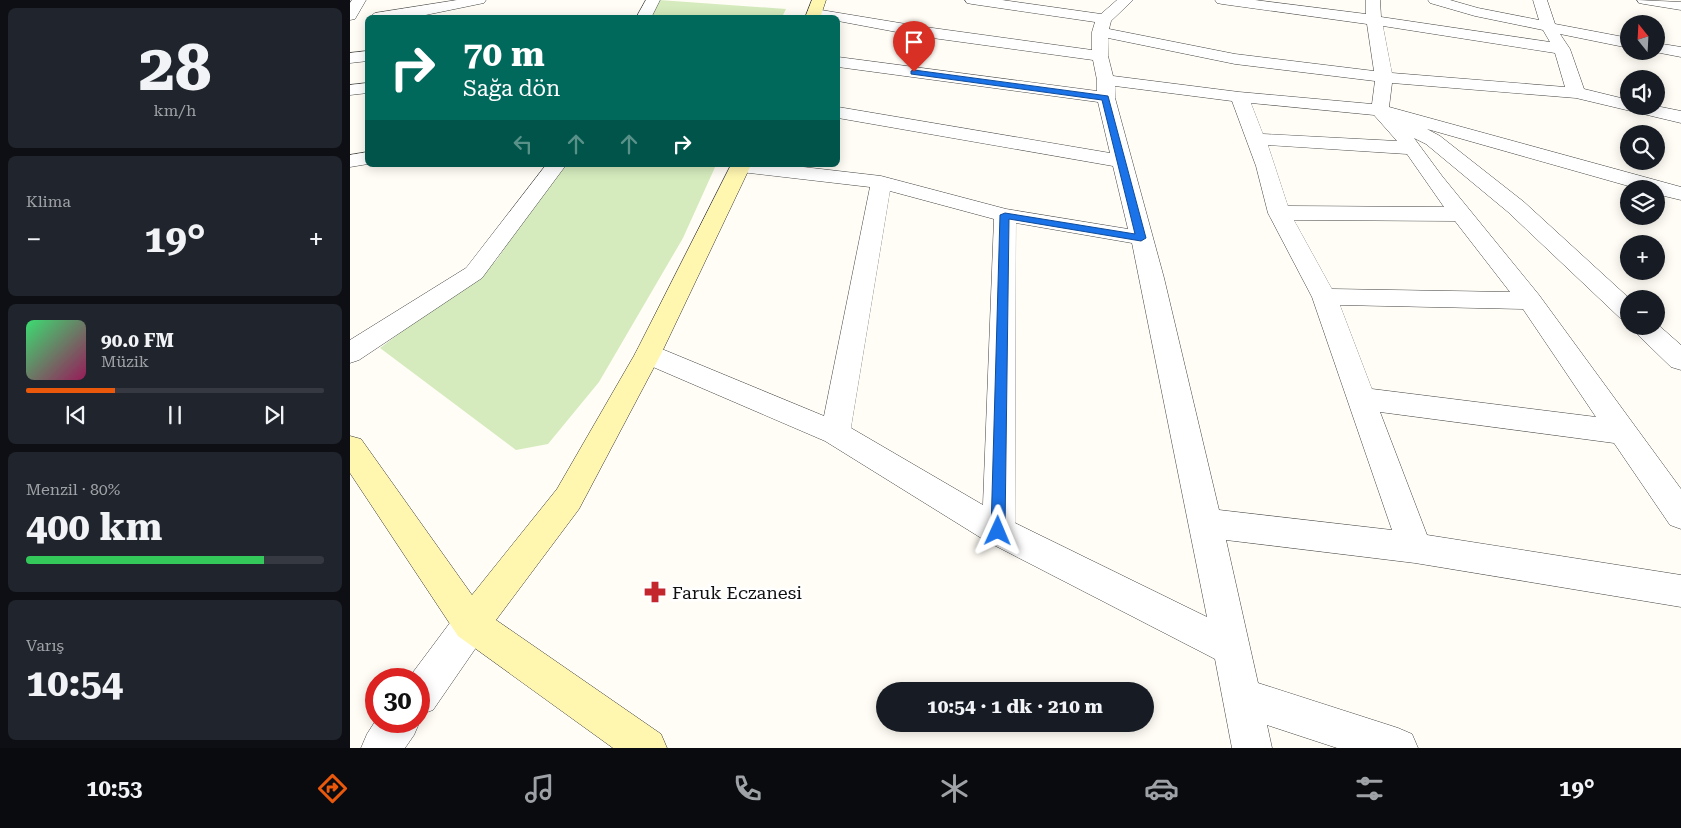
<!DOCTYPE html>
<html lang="tr">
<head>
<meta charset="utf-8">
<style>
	body { margin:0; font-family:"Roboto Serif",serif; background:#20242c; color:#f1f3f6; height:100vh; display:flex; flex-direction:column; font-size:19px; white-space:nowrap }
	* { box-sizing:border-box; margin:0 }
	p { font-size:16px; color:#9ea1a6 }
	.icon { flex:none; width:28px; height:28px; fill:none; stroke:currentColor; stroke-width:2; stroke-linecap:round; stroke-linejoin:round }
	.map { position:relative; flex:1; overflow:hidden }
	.side { display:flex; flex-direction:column; gap:8px; padding:8px; background:#0d0f14; width:350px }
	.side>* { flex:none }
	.hud { position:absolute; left:15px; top:15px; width:475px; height:152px; border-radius:8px; box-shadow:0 2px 12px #0003; background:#00695c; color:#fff; overflow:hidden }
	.needle { width:32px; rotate:342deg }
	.fabs { position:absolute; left:1270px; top:15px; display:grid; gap:10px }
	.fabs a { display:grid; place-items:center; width:45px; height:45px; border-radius:50%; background:#171b24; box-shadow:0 2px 12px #0003; font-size:25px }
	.speed { position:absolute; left:15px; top:668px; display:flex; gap:10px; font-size:25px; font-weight:700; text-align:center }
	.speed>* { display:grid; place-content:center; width:65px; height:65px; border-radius:50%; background:#171b24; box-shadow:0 2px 12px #0003; line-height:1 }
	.speed .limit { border:8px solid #d22; background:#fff; color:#111 }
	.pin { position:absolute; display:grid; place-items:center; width:42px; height:42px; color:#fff; margin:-51px -21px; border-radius:50% 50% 50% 0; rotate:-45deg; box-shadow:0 0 5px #0007 }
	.pin .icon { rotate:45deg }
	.me { position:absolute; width:55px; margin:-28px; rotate:1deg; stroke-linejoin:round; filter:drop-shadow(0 0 4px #0008) }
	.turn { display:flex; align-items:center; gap:18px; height:105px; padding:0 15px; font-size:22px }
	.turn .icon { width:65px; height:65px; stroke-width:2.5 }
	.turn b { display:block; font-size:35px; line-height:42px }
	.lanes { display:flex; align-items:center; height:48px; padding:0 15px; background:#0003; justify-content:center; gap:25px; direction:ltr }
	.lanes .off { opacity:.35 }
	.big { font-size:38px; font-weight:700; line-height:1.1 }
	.side .widget { flex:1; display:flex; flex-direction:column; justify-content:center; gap:8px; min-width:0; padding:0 18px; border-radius:8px; background:#20242c }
	.side .dial { align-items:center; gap:0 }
	.dial b { font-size:65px; line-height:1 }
	.song { display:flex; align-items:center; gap:15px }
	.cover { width:60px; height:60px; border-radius:8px; background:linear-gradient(135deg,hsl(140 70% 55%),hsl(330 70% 35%)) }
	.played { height:5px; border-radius:2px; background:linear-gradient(90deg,#ea580c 30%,#363941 30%) }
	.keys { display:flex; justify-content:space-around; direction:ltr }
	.heat { display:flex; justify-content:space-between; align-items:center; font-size:28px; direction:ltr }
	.charge { height:8px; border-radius:4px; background:linear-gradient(90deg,#34c759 80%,#363941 0) }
	.trip { position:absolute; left:526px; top:682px; width:278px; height:50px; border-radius:25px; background:#171b24; box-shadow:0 2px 12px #0003; font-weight:700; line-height:50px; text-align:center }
	.dock { display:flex; height:80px; justify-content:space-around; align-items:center; background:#090b0e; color:#9ea1a6 }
	.dock .icon { width:35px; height:35px }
	.dock .active { color:#ea580c }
	.dock b { font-size:22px; color:#f1f3f6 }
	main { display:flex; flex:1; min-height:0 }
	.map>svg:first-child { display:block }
	.green { fill:#d5ebbd }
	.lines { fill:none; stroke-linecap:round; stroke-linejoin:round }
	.street-casing { stroke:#444; stroke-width:1 }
	.secondary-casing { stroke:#333; stroke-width:1 }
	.street { fill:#fff; fill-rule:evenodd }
	.secondary { fill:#fff6b0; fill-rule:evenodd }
	.route { fill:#1a73e8; stroke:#114b97 }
	.labels { text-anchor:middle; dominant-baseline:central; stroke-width:5; stroke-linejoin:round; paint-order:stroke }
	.near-poi-label { font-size:18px; fill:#111; stroke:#fff; text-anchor:start }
</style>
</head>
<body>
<main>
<section class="side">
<div class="widget dial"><b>28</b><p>km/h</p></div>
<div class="widget"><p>Klima</p>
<div class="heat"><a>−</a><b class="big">19°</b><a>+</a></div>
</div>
<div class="widget">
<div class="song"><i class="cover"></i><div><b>90.0 FM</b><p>Müzik</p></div></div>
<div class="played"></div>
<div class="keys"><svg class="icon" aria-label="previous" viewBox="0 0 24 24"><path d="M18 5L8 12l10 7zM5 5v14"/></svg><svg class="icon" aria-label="pause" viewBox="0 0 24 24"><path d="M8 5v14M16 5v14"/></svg><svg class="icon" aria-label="next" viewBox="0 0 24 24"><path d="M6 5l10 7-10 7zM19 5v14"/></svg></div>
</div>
<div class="widget"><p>Menzil · 80%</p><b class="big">400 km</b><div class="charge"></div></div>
<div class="widget"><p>Varış</p><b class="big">10:54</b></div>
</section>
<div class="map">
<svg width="1331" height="748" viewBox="0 0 1331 748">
	<rect width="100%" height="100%" fill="#fffdf5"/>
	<!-- green -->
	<path class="green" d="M 309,0 L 436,9 L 432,17 L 300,18 Z
		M 211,165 L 366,165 L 333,238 L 249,382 L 198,444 L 166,450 L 30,348 L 146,261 Z"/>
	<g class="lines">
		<!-- street casing -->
		<g class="street-casing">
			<path id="street" d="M 2,0 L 16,0 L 5,19 L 0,20 L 0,3 Z
				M 107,0 L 136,0 L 134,3 L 129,4 L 61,18 L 18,18 L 25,13 Z
				M 296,0 L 310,0 L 301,18 L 286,18 Z
				M 615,0 L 652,0 L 751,14 L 767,0 L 783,0 L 761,21 L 759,29 L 885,54 L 1024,71 L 1017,24 L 872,4 L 867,3 L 865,0 L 905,0 L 1016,14 L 1016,0 L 1030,0 L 1031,17 L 1200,42 L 1193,30 L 1125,16 L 1080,3 L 1078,0 L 1100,0 L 1128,8 L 1189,20 L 1183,0 L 1197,0 L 1205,24 L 1279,38 L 1279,48 L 1210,34 L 1220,49 L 1234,89 L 1279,100 L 1279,106 L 1306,106 L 1331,111 L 1331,123 L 1226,98 L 1042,83 L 1039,107 L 1331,187 L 1331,200 L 1306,194 L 1306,189 L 1289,189 L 1077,129 L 1090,136 L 1174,202 L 1280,299 L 1279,320 L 1270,318 L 1158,212 L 1076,144 L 1064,138 L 1092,176 L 1189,295 L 1331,489 L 1331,529 L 1320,525 L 1264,443 L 1030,412 L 1077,535 L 1331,575 L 1331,607 L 1065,563 L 876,540 L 908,683 L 1048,728 L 1062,734 L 1068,748 L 987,748 L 917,725 L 922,748 L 882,748 L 865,659 L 636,541 L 475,441 L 289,361 L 285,354 L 289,347 L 298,344 L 307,347 L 474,416 L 520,187 L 391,172 L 384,170 L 382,165 L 436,165 L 531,176 L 656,209 L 778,229 L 763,166 L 488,118 L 488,107 L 760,153 L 748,102 L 488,67 L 488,57 L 747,91 L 747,80 L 743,60 L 568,36 L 488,21 L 488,18 L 460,16 L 458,13 L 460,10 L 465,9 L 568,26 L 742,50 L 742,32 L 745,22 L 622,4 L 617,3 ZM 1033,26 L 1205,53 L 1215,87 L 1042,73 ZM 758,38 L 885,64 L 1025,81 L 1022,104 L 889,92 L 763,76 L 758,56 ZM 765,86 L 882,101 L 906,166 L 918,213 L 962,297 L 1042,530 L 869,510 L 814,278 L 765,98 ZM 901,103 L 1024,115 L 1047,141 L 913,134 ZM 918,145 L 1057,154 L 1094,207 L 938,206 ZM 540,191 L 644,219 L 633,505 L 501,428 ZM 944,220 L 1105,221 L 1160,292 L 982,289 ZM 666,223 L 782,243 L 857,617 L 665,523 ZM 990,305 L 1173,309 L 1246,417 L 1022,389 Z
				M 1287,0 L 1331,2 L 1331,10 L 1294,4 L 1289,3 Z
				M 1306,43 L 1331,47 L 1331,57 L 1300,51 L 1306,51 Z
				M 18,51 L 18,61 L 0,63 L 0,53 Z
				M 18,83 L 18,93 L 0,95 L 0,85 Z
				M 18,152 L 18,164 L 0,167 L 0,155 Z
				M 196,165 L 216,165 L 132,278 L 9,360 L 0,363 L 0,340 L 116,268 Z
				M 1306,323 L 1331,345 L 1331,370 L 1321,367 L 1285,332 L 1281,326 L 1306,326 Z
				M 121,607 L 134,612 L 139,624 L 134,636 L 83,710 L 69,715 L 69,679 L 58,679 L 108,612 Z
				M 69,718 L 70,721 L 64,735 L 55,748 L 11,748 L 17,734 L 26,720 L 69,721 Z"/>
		</g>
		<!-- secondary casing -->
		<g class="secondary-casing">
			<path id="secondary" d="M 462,0 L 476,0 L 470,18 L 455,18 Z
				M 381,165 L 401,165 L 311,354 L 229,509 L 146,620 L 311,734 L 317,748 L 263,748 L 108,636 L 0,473 L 0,436 L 11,439 L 122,595 L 207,489 L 285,354 Z"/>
		</g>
		<!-- street -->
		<use href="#street" class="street"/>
		<!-- secondary -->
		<use href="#secondary" class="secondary"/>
	</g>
	<!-- route -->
	<path class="route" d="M 564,70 L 758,96 L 796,238 L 791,241 L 659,219 L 655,531 L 653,535 L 648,537 L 643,535 L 641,531 L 650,215 L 655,213 L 785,234 L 752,100 L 561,74 L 561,71 Z"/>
	<!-- icons -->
	<defs>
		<g id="pharmacy-bare" transform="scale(1.725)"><path d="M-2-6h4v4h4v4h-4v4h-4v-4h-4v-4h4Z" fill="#c4262e" stroke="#fff" stroke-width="2.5" paint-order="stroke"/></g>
	</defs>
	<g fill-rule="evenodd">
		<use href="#pharmacy-bare" x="305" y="592"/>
	</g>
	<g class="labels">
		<!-- near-poi labels -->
		<g class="near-poi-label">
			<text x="322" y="592">Faruk Eczanesi</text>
		</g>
	</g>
</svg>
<div class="fabs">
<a><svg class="needle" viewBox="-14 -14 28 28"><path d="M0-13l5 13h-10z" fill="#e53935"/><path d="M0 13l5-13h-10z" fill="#9ea1a6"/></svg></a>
<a><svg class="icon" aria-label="sound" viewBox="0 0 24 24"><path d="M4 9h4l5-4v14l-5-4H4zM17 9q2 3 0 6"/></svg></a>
<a><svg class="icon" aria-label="search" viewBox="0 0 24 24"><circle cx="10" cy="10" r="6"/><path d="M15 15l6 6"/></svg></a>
<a><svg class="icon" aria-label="layers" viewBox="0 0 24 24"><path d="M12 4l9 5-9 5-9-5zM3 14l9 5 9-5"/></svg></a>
<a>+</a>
<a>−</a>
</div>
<div class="speed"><div class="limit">30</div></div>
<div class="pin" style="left:564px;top:72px;background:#d93025"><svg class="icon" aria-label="arrive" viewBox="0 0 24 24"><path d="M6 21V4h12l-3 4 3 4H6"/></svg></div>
<svg class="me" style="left:648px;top:531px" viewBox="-20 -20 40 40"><path d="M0-17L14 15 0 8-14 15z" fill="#1a73e8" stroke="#fff" stroke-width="4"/></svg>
<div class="trip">10:54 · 1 dk · 210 m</div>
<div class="hud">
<div class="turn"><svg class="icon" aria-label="right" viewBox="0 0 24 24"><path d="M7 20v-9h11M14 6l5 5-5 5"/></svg><div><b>70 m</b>Sağa dön</div></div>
<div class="lanes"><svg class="icon off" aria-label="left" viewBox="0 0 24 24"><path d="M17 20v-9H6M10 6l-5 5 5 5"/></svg><svg class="icon off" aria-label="ahead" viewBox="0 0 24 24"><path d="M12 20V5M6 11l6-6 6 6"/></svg><svg class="icon off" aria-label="ahead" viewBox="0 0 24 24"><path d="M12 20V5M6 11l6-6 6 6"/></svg><svg class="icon" aria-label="right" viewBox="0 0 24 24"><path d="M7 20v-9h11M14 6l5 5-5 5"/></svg></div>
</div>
</div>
</main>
<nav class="dock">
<b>10:53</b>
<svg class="icon active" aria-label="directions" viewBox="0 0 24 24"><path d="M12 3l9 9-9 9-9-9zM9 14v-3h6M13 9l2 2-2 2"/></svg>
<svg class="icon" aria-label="music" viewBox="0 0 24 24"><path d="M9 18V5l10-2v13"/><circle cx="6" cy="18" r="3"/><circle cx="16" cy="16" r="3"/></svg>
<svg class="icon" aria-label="phone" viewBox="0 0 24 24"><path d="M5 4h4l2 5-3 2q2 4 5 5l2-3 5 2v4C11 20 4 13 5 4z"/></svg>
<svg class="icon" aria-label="climate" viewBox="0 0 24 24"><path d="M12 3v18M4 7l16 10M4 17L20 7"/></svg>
<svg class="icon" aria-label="car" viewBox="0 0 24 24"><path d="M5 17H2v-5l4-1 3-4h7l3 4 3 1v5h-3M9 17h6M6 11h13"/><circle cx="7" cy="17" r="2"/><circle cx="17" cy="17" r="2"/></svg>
<svg class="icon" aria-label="filters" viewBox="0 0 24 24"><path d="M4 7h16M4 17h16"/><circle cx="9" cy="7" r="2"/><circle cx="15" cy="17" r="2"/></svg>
<b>19°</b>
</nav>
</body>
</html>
